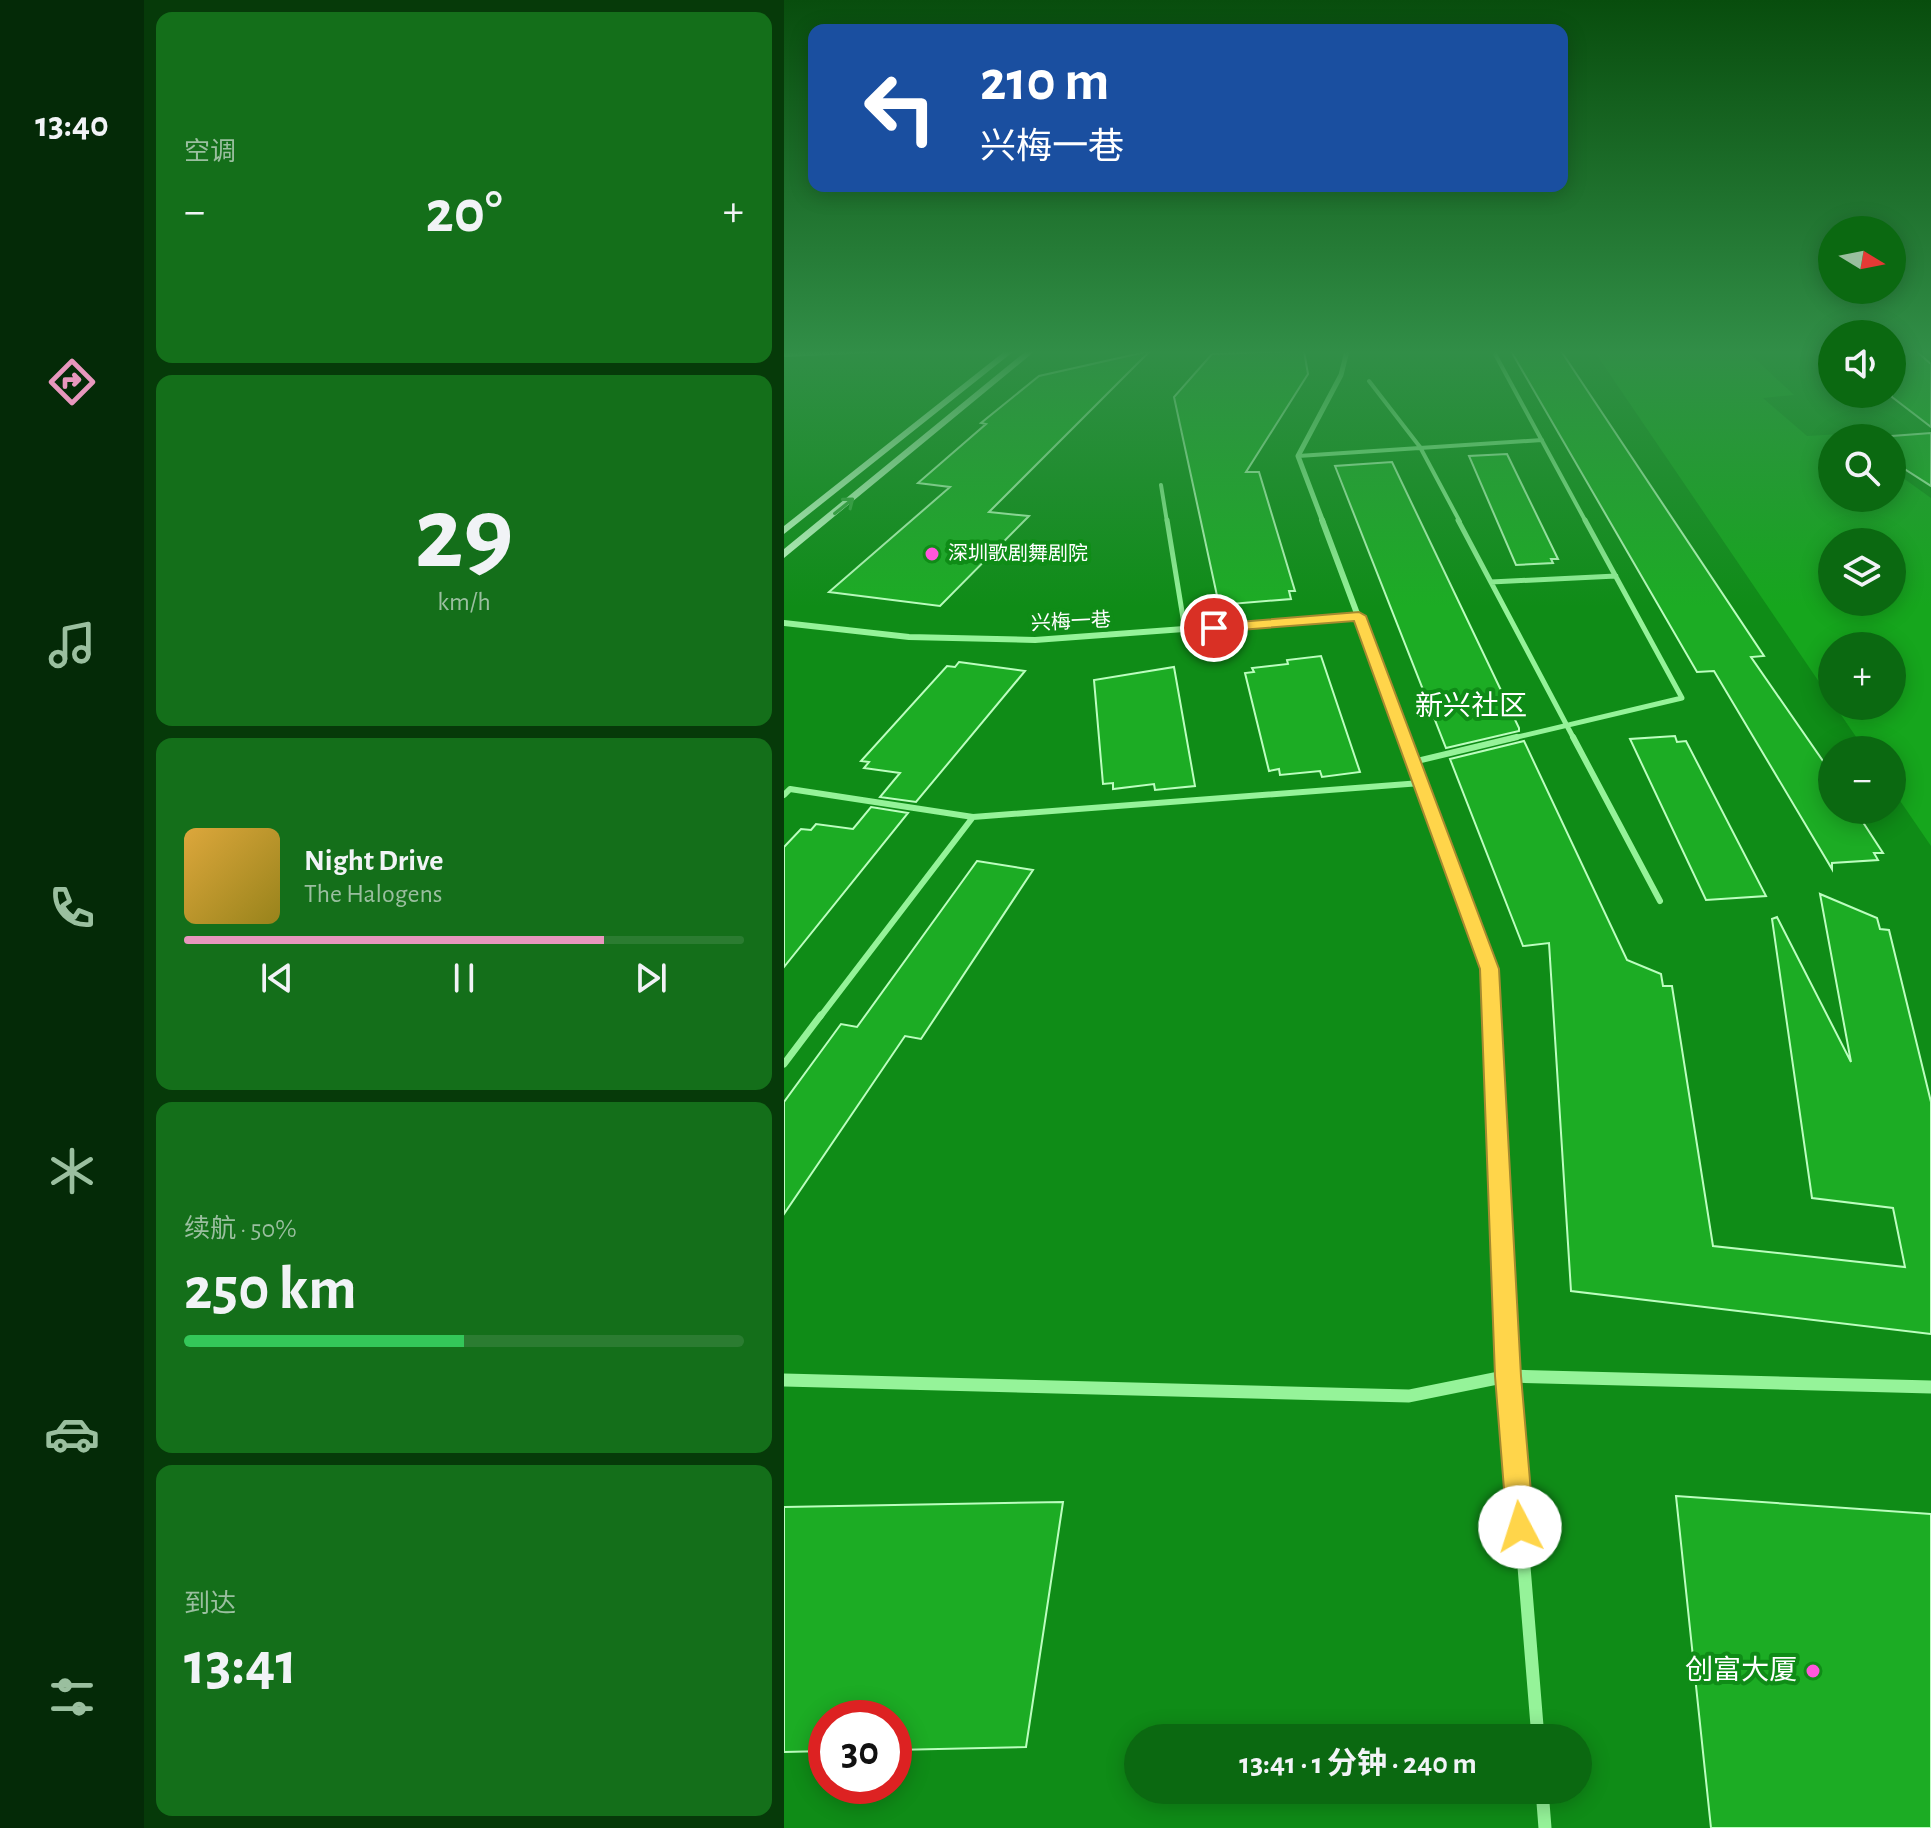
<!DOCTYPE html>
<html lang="zh">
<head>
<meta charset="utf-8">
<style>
	body { margin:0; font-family:"Alegreya Sans","Noto Sans SC",sans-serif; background:#146f1a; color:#f1f3f6; height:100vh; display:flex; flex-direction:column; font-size:30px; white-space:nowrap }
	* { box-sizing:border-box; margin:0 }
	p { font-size:26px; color:#9abf9f }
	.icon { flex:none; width:44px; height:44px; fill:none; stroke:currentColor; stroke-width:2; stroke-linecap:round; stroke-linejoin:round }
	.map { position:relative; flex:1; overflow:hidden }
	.side { display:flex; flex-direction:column; gap:12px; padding:12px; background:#063a09; width:640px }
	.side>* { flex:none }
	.guide { position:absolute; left:24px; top:24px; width:760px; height:168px; border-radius:16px; box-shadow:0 4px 20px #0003; background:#1a4fa0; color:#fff; overflow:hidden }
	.needle { width:52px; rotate:100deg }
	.buttons { position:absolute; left:1034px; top:216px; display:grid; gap:16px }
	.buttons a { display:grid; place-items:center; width:88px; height:88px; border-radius:50%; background:#0b6911; box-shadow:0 4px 20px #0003; font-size:40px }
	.speed { position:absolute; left:24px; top:1700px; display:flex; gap:16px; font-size:40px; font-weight:700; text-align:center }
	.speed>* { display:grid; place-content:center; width:104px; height:104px; border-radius:50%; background:#0b6911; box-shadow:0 4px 20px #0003; line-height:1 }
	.speed .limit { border:12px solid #d22; background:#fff; color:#111 }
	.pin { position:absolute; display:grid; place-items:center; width:68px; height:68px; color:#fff; margin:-34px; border:4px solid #fff; border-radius:50%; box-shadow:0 2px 8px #0007 }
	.me { position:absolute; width:88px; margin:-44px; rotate:355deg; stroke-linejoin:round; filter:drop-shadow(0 0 6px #0008) }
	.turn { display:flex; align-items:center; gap:28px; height:168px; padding:0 40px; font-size:36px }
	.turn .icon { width:104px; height:104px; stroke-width:2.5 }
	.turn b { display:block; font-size:56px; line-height:68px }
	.big { font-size:60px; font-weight:700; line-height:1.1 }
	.side .widget { flex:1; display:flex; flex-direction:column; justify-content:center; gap:12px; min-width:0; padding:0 28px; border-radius:16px; background:#146f1a }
	.side .dial { align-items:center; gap:0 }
	.dial b { font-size:104px; line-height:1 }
	.song { display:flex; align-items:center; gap:24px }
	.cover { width:96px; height:96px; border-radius:12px; background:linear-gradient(135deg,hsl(40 70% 55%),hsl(50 70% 35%)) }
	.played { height:8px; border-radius:4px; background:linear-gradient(90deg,#e797bd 75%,#2b7c31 75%) }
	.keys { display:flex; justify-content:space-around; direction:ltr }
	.heat { display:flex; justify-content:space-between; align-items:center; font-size:44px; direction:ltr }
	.charge { height:12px; border-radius:6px; background:linear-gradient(90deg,#34c759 50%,#2b7c31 0) }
	.trip { position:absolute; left:340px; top:1724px; width:468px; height:80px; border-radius:40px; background:#0b6911; box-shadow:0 4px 20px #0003; font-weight:700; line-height:80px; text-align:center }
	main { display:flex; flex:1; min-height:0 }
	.dock { display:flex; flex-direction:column; width:144px; justify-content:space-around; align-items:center; background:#042a07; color:#9abf9f }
	.dock .icon { width:56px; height:56px }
	.dock .on { color:#e797bd }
	.dock b { font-size:36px; color:#f1f3f6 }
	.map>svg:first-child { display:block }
	.green { fill:#16a61d; fill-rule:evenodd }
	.building { fill:#1cac24; stroke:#bcfebf; stroke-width:2 }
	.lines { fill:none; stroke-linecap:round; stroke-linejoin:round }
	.service-far3 { stroke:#95f399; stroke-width:4 }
	.service-far2 { stroke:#95f399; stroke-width:5 }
	.service-far1 { stroke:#95f399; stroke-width:6 }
	.service { stroke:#95f399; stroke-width:7 }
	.minor-far4 { stroke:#95f399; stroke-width:5 }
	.minor-far3 { stroke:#95f399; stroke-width:6 }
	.minor-far2 { stroke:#95f399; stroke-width:8 }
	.minor-far1 { stroke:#95f399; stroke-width:10 }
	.minor { stroke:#95f399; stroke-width:13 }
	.tertiary { fill:#95f399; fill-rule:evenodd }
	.secondary { fill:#c4fdc8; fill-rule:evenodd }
	.oneway { stroke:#3ca843 }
	.route { fill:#ffd54a; stroke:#a68a30; stroke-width:2 }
	.poi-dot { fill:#ff57dc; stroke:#0f8c17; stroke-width:3 }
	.labels { text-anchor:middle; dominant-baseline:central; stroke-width:8; stroke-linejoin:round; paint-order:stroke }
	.far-poi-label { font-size:20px; fill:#fff; stroke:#0f8c17; text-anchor:start }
	.far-street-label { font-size:20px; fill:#fff; stroke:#0f8c17 }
	.quarter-label { font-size:28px; fill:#fff; stroke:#0f8c17 }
	.near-poi-label { font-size:28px; fill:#fff; stroke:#0f8c17; text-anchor:end }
</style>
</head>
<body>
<main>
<nav class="dock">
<b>13:40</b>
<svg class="icon on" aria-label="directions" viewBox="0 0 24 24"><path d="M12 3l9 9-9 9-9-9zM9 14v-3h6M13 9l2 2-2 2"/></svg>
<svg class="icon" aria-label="music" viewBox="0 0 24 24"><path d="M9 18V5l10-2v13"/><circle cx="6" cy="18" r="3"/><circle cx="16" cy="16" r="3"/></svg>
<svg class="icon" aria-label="phone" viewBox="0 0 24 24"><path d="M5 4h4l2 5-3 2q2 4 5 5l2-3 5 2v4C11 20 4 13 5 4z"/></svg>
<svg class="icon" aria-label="climate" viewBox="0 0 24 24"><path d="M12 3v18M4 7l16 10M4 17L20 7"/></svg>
<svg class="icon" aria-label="car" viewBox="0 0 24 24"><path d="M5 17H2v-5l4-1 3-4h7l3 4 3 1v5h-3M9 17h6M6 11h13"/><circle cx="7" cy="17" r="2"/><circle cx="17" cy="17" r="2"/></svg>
<svg class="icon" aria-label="filters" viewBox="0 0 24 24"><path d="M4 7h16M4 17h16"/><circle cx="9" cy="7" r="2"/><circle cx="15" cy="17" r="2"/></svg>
</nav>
<section class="side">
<div class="widget"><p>空调</p>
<div class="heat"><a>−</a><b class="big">20°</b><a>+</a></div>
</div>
<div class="widget dial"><b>29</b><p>km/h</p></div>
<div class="widget">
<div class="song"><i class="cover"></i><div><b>Night Drive</b><p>The Halogens</p></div></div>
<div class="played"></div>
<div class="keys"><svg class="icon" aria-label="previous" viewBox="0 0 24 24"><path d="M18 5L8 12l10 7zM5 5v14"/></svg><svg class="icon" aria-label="pause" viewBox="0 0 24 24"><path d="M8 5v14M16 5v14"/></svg><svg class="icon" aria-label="next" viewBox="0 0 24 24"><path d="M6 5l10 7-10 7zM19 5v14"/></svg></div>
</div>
<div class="widget"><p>续航 · 50%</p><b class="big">250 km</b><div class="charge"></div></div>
<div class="widget"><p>到达</p><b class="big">13:41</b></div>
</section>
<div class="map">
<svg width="1147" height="1828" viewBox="0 0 1147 1828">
	<rect width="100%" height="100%" fill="#0f8c17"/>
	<!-- green -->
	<path class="green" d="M 810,351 L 963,351 L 1010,395 L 979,398 L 1023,436 L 1057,434 L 1063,438 L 1048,438 L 1048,498 L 1108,498 L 1108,470 L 1147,498 L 1147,846 L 1108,789 L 1108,750 L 1081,750 L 1051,706 L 1108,706 L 1108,646 L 1048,646 L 1048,701 ZM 1048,542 L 1108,542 L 1108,602 L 1048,602 Z"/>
	<!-- building -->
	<path class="building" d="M 366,351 L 205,512 L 245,516 L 156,606 L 45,592 L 166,487 L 134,483 L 202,424 L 197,423 L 255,376 Z
		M 520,351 L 524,374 L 462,472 L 475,472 L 511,591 L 505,591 L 507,599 L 435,605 L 390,397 L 428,354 Z
		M 727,351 L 777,351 L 980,656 L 967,657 L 1048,774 L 1048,810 L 1071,810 L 1099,853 L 1090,853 L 1094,860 L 1048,863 L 1048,869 L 930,671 L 913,672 Z
		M 1108,351 L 1132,351 L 1147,364 L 1147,427 L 1108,397 Z
		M 1147,433 L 1147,486 L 1108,461 L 1108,436 Z
		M 723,454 L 774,559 L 767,559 L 769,563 L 732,565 L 685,456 Z
		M 608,462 L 735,728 L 735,731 L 662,748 L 551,466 Z
		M 537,656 L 576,772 L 538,777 L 536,771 L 496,775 L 495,769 L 485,771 L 461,673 L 470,672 L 468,668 L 504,664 L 503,660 Z
		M 175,662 L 241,671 L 132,802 L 96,797 L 116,773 L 80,768 L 85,762 L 77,761 L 163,666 L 171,667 Z
		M 390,667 L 411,786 L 371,790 L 370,784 L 329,789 L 329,783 L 319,784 L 310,680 Z
		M 891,736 L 893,742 L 902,741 L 982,896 L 922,900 L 846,739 Z
		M 740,741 L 843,960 L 877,974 L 879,986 L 888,986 L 929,1246 L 1121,1267 L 1109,1208 L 1028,1198 L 988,919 L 993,917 L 1067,1062 L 1036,894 L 1093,918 L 1096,929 L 1105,930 L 1147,1102 L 1147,1334 L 787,1291 L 765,943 L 739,946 L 666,759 Z
		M 87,807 L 124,813 L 0,967 L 0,847 L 17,829 L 27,830 L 32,824 L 69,829 Z
		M 193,861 L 249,870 L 137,1039 L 121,1036 L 0,1214 L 0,1102 L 57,1024 L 73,1027 Z
		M 892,1496 L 1147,1514 L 1147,1828 L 927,1828 Z
		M 279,1502 L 242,1747 L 110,1750 L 110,1718 L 42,1718 L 42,1751 L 0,1752 L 0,1507 Z"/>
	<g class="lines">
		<!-- service-far3 -->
		<path class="service-far3" d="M 711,354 L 802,522
			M 585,381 L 636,447 L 676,522
			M 514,456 L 758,440
			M 377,485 L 383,522"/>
		<!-- service-far2 -->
		<path class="service-far2" d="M 383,520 L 401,630
			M 674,520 L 790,739
			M 707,582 L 832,576
			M 725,739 L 898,698 L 801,520"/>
		<!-- service-far1 -->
		<path class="service-far1" d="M 789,737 L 876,901
			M 629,762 L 733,737
			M 0,795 L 6,789 L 189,817
			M 36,1017 L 189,817 L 637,783"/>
		<!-- service -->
		<path class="service" d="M 0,1064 L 37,1015"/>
		<!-- minor-far4 -->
		<path class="minor-far4" d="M 539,522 L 514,456 L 557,375 L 563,351"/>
		<!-- minor-far3 -->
		<path class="minor-far3" d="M 538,520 L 620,739
			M 0,623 L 125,637 L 251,640 L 575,616"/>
		<!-- minor-far2 -->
		<path class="minor-far2" d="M 619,737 L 706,969 L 708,1017"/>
		<!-- minor-far1 -->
		<path class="minor-far1" d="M 708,1015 L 724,1373"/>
		<!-- minor -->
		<path class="minor" d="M 724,1371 L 754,1738
			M 0,1380 L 625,1396 L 724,1376 L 1147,1387
			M 758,1790 L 761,1828"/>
		<!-- tertiary -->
		<path class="tertiary" d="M 42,351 L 96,351 L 92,353 L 0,357 L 0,353 Z"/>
		<!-- secondary -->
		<path class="secondary" d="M 221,351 L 230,351 L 0,534 L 0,526 Z
			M 242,351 L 251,351 L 0,558 L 0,549 Z"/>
	</g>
	<!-- one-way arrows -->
	<defs><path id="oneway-shaft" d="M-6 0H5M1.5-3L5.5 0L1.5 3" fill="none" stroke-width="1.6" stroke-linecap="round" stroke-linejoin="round" transform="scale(2)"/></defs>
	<use class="oneway" href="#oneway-shaft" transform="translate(60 506) rotate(-39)"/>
	<!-- sky -->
	<linearGradient id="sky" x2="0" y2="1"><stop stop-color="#084d0d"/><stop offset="0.58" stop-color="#318e47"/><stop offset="1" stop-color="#318e47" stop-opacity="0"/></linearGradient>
	<rect width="1147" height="607" fill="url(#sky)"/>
	<!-- route -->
	<path class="route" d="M 575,612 L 582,616 L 715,969 L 737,1376 L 750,1527 L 746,1536 L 736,1540 L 727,1536 L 723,1527 L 711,1376 L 696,969 L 570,621 L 430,632 L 423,628 L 430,624 Z"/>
	<!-- markers -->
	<g class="poi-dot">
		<circle cx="148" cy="554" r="8"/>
		<circle cx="1029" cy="1671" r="8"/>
	</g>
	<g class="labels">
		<!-- far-poi labels -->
		<g class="far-poi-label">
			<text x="164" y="554">深圳歌剧舞剧院</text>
		</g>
		<!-- far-street labels -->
		<g class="far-street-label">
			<text transform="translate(287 622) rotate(-3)">兴梅一巷</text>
		</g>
		<!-- quarter labels -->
		<g class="quarter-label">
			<text x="687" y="707">新兴社区</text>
		</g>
		<!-- near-poi labels -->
		<g class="near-poi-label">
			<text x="1013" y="1671">创富大厦</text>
		</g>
	</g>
</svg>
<div class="buttons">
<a><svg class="needle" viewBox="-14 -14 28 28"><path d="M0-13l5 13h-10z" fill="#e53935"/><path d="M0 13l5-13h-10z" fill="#9abf9f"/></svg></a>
<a><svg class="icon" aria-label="sound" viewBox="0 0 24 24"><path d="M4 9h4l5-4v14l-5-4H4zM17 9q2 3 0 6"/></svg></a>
<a><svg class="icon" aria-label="search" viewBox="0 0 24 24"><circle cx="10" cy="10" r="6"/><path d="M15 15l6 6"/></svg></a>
<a><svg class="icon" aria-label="layers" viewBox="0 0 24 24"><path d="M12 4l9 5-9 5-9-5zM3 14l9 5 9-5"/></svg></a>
<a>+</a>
<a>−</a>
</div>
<div class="speed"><div class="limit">30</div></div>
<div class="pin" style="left:430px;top:628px;background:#d93025"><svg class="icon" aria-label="arrive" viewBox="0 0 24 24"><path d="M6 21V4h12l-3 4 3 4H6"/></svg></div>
<svg class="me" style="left:736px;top:1527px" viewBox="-20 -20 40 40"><circle r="19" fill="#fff"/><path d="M0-13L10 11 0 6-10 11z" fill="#ffd54a"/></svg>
<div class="trip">13:41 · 1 分钟 · 240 m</div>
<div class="guide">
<div class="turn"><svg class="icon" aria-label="left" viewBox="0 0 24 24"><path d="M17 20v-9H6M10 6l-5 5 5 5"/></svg><div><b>210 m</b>兴梅一巷</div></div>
</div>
</div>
</main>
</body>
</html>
